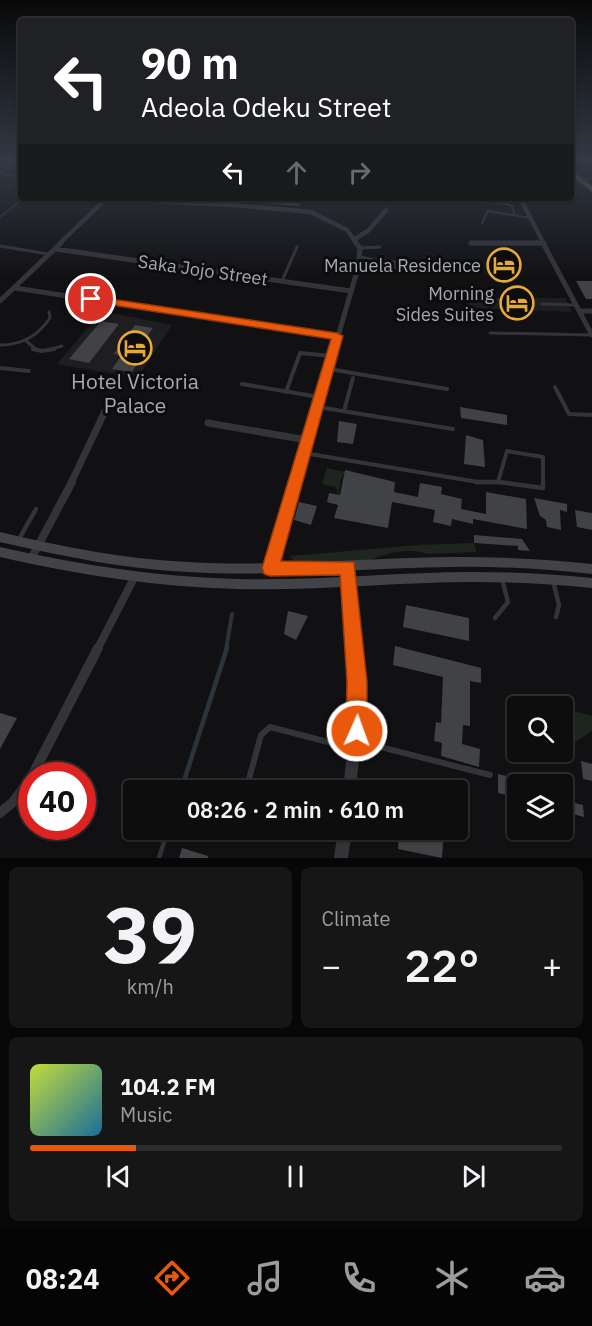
<!DOCTYPE html>
<html lang="en">
<head>
<meta charset="utf-8">
<style>
	body { margin:0; font-family:"IBM Plex Sans",sans-serif; background:#161617; color:#f1f3f6; height:100vh; display:flex; flex-direction:column; font-size:22px; white-space:nowrap }
	* { box-sizing:border-box; margin:0 }
	p { font-size:20px; color:#9a9c9e }
	.icon { flex:none; width:33px; height:33px; fill:none; stroke:currentColor; stroke-width:2; stroke-linecap:round; stroke-linejoin:round }
	.map { position:relative; height:858px; overflow:hidden }
	.drawer { display:flex; flex-direction:column; gap:9px; padding:9px; background:#070708; flex:1 }
	.drawer>* { flex:none }
	.hud { position:absolute; left:18px; top:18px; width:556px; height:183px; border-radius:6px; box-shadow:0 2px 4px #0004,0 0 0 2px #2d2d2e; background:#202124; color:#fff; overflow:hidden }
	.fabs { position:absolute; left:507px; top:696px; display:grid; gap:12px }
	.fabs a { display:grid; place-items:center; width:66px; height:66px; border-radius:6px; background:#0d0d0e; box-shadow:0 2px 4px #0004,0 0 0 2px #2d2d2e; font-size:30px }
	.speed { position:absolute; left:18px; top:762px; display:flex; gap:12px; font-size:30px; font-weight:700; text-align:center }
	.speed>* { display:grid; place-content:center; width:78px; height:78px; border-radius:50%; background:#0d0d0e; box-shadow:0 2px 4px #0004,0 0 0 2px #2d2d2e; line-height:1 }
	.speed .limit { border:9px solid #d22; background:#fff; color:#111 }
	.pin { position:absolute; display:grid; place-items:center; width:51px; height:51px; color:#fff; margin:-26px; border:3px solid #fff; border-radius:50%; box-shadow:0 2px 6px #0007 }
	.me { position:absolute; width:66px; margin:-33px; rotate:2deg; stroke-linejoin:round; filter:drop-shadow(0 0 4px #0008) }
	.turn { display:flex; align-items:center; gap:21px; height:126px; padding:0 24px; font-size:27px }
	.turn .icon { width:78px; height:78px; stroke-width:2.5 }
	.turn b { display:block; font-size:42px; line-height:51px }
	.lanes { display:flex; align-items:center; height:57px; padding:0 24px; background:#0003; justify-content:center; gap:30px; direction:ltr }
	.lanes .off { opacity:.35 }
	.big { font-size:45px; font-weight:600; line-height:1.1 }
	.drawer .card { flex:1; display:flex; flex-direction:column; justify-content:center; gap:9px; min-width:0; padding:0 21px; border-radius:9px; background:#161617 }
	.drawer .dial { align-items:center; gap:0 }
	.dial b { font-size:78px; line-height:1 }
	.song { display:flex; align-items:center; gap:18px }
	.cover { width:72px; height:72px; border-radius:9px; background:linear-gradient(135deg,hsl(70 70% 55%),hsl(200 70% 35%)) }
	.played { height:6px; border-radius:3px; background:linear-gradient(90deg,#ea580c 20%,#2d2d2e 20%) }
	.keys { display:flex; justify-content:space-around; direction:ltr }
	.heat { display:flex; justify-content:space-between; align-items:center; font-size:33px; direction:ltr }
	.drawer .tiles { flex:1; display:grid; gap:9px; grid-template-columns:1fr 1fr }
	.card:last-child { grid-column:span 2 }
	.trip { position:absolute; left:123px; top:780px; width:345px; height:60px; border-radius:6px; background:#0d0d0e; box-shadow:0 2px 4px #0004,0 0 0 2px #2d2d2e; font-weight:600; line-height:60px; text-align:center }
	.dock { display:flex; height:96px; justify-content:space-around; align-items:center; background:#050506; color:#9a9c9e }
	.dock .icon { width:42px; height:42px }
	.dock .active { color:#ea580c }
	.dock b { font-size:27px; color:#f1f3f6 }
	.map>svg:first-child { display:block }
	.built { fill:#1e1e20 }
	.green { fill:#1e251f }
	.lines { fill:none; stroke-linecap:round; stroke-linejoin:round }
	.stream-far2 { stroke:#2c343b; stroke-width:1.5 }
	.stream-far1 { stroke:#2c343b; stroke-width:4 }
	.stream { stroke:#2c343b; stroke-width:4.5 }
	.building { fill:#414246 }
	.service-far4 { stroke:#333438; stroke-width:2 }
	.service-far3 { stroke:#333438; stroke-width:3 }
	.service-far2 { stroke:#333438; stroke-width:4 }
	.service-far1 { stroke:#333438; stroke-width:4.5 }
	.service { stroke:#333438; stroke-width:6 }
	.minor-far4 { stroke:#333438; stroke-width:4.5 }
	.minor-far3 { stroke:#333438; stroke-width:5 }
	.minor-far2 { stroke:#333438; stroke-width:7 }
	.minor-far1 { stroke:#333438; stroke-width:8 }
	.minor { stroke:#333438; stroke-width:10 }
	.tertiary { fill:#333438; fill-rule:evenodd }
	.secondary { fill:#414348; fill-rule:evenodd }
	.trunk { fill:#575a60; fill-rule:evenodd }
	.route { fill:#ea580c; stroke:#983908; stroke-width:1.5 }
	.labels { text-anchor:middle; dominant-baseline:central; stroke-width:6; stroke-linejoin:round; paint-order:stroke }
	.far-poi-label { font-size:18px; fill:#a4a8b3; stroke:#0d0d0e; text-anchor:end }
	.far-street-label { font-size:18px; fill:#a4a8b3; stroke:#0d0d0e }
	.poi-label { font-size:21px; fill:#a4a8b3; stroke:#0d0d0e }
</style>
</head>
<body>
<div class="map">
<svg width="592" height="858" viewBox="0 0 592 858">
	<rect width="100%" height="100%" fill="#111113"/>
	<!-- built -->
	<path class="built" d="M 465,298 L 566,298 L 571,312 L 469,308 Z
		M 102,311 L 172,325 L 137,378 L 57,364 Z"/>
	<!-- green -->
	<path class="green" d="M 327,468 L 345,472 L 341,479 L 338,495 L 336,487 L 322,484 Z
		M 474,543 L 476,552 L 427,554 C 412,547 384,553 370,560 L 297,565 L 290,556 L 418,545 Z
		M 563,708 L 592,716 L 592,731 L 562,751 Z"/>
	<g class="lines">
		<!-- stream-far2 -->
		<path class="stream-far2" d="M 572,161 L 592,163
			M 0,217 L 24,198"/>
		<!-- stream-far1 -->
		<path class="stream-far1" d="M 226,650 L 232,614"/>
		<!-- stream -->
		<path class="stream" d="M 181,790 L 227,648
			M 159,858 L 168,830"/>
	</g>
	<!-- building -->
	<path class="building" d="M 250,198 L 302,198 L 299,206 L 250,202 Z
		M 576,281 L 592,281 L 592,299 L 586,299 Z
		M 498,299 L 528,299 L 533,309 L 502,309 Z
		M 101,321 L 119,324 L 89,363 L 69,359 Z
		M 135,325 L 153,328 L 131,360 L 139,361 L 132,372 L 112,369 L 122,355 L 114,354 Z
		M 460,407 L 507,415 L 507,425 L 461,418 Z
		M 339,421 L 357,424 L 353,444 L 337,442 Z
		M 466,435 L 483,440 L 485,467 L 464,464 Z
		M 345,470 L 395,482 L 394,492 L 418,497 L 420,483 L 442,487 L 441,494 L 462,499 L 461,509 L 486,514 L 486,492 L 526,499 L 527,529 L 473,519 L 473,524 L 452,519 L 451,526 L 433,522 L 435,510 L 392,502 L 388,528 L 334,518 L 338,505 L 327,502 L 329,493 L 340,495 Z
		M 534,498 L 567,504 L 567,512 L 560,510 L 561,530 L 547,527 L 546,520 L 540,516 Z
		M 299,502 L 317,506 L 311,525 L 294,520 Z
		M 575,510 L 592,513 L 592,530 L 577,527 Z
		M 474,535 L 522,539 L 530,551 L 518,550 L 518,546 L 474,543 Z
		M 406,605 L 469,618 L 469,641 L 403,627 Z
		M 288,611 L 308,616 L 296,640 L 284,634 Z
		M 395,646 L 481,668 L 481,683 L 470,681 L 470,726 L 463,725 L 462,744 L 480,749 L 479,767 L 441,756 L 442,743 L 434,741 L 436,722 L 441,723 L 443,677 L 393,665 Z
		M 0,713 L 17,718 L 0,749 Z
		M 581,761 L 592,764 L 592,781 L 583,779 Z
		M 498,774 L 518,779 L 518,798 L 498,793 Z
		M 562,800 L 583,805 L 584,817 L 562,811 Z
		M 399,831 L 443,842 L 442,858 L 398,849 Z
		M 182,848 L 208,856 L 208,858 L 179,858 Z"/>
	<g class="lines">
		<!-- service-far4 -->
		<path class="service-far4" d="M 0,174 L 21,177
			M 581,180 L 592,178
			M 451,200 L 507,204 L 512,206 L 515,216
			M 482,223 L 488,211 L 531,218"/>
		<!-- service-far3 -->
		<path class="service-far3" d="M 0,246 L 48,254
			M 360,248 L 380,247
			M 358,268 L 380,270 L 384,262 L 360,257
			M 381,270 L 394,270 L 395,262 L 383,260
			M 282,281 L 297,247
			M 542,304 L 576,305
			M 490,333 L 591,335
			M 26,341 L 37,350
			M 0,345 C 22,345 38,336 50,318 L 49,312
			M 48,350 L 62,346"/>
		<!-- service-far2 -->
		<path class="service-far2" d="M 33,349 L 42,351 L 54,349
			M 0,368 L 29,371
			M 329,369 L 447,389
			M 242,384 L 319,397
			M 555,387 L 569,414 L 592,415
			M 286,392 L 300,353 L 331,356
			M 318,407 L 453,429
			M 344,411 L 353,378
			M 304,453 L 478,482 L 498,482
			M 498,482 L 507,483
			M 498,482 L 507,451 L 543,457 L 543,483"/>
		<!-- service-far1 -->
		<path class="service-far1" d="M 476,482 L 498,482
			M 498,482 L 543,488 L 543,482
			M 18,541 L 36,509
			M 553,581 L 559,605 L 556,617
			M 495,618 L 508,602 L 502,579"/>
		<!-- service -->
		<path class="service" d="M 357,741 L 490,775
			M 246,790 L 261,735 L 270,727 L 351,748"/>
		<!-- minor-far4 -->
		<path class="minor-far4" d="M 520,198 L 544,244
			M 106,199 L 234,205 L 311,212 L 347,230 L 357,244
			M 355,239 L 369,230 L 386,210
			M 471,243 L 544,243
			M 59,244 L 107,198"/>
		<!-- minor-far3 -->
		<path class="minor-far3" d="M 471,243 L 544,243
			M 543,243 L 592,335
			M 55,249 L 351,291
			M 15,288 L 337,337
			M 0,301 L 61,243
			M 581,311 L 592,311
			M 334,350 L 358,268 L 360,248 L 356,243"/>
		<!-- minor-far2 -->
		<path class="minor-far2" d="M 208,423 L 307,440
			M 71,483 L 107,407
			M 295,483 L 334,349"/>
		<!-- minor-far1 -->
		<path class="minor-far1" d="M 31,559 L 72,482
			M 270,568 L 295,482
			M 97,650 L 134,578"/>
		<!-- minor -->
		<path class="minor" d="M 32,776 L 98,648
			M 0,813 L 13,802 L 32,777"/>
		<!-- tertiary -->
		<path class="tertiary" d="M 16,159 L 21,159 L 0,174 L 0,171 Z
			M 348,562 L 352,564 L 353,567 L 364,707 L 356,790 L 343,790 L 352,707 L 343,567 L 344,564 Z
			M 338,830 L 352,830 L 348,858 L 334,858 Z"/>
		<!-- secondary -->
		<path class="secondary" d="M 0,532 C 62,547 125,559 188,562 C 276,567 364,558 451,557 C 499,557 545,559 592,564 L 592,574 C 545,569 499,566 451,567 C 364,568 276,577 188,572 C 124,569 62,556 0,542 Z
			M 0,547 C 79,565 158,577 238,579 C 317,581 395,572 474,572 C 514,572 553,574 592,578 L 592,588 C 553,584 514,582 474,582 C 395,582 317,591 238,589 C 157,587 78,575 0,557 Z"/>
		<!-- trunk -->
		<path class="trunk" d="M 572,171 L 592,186 L 592,192 L 572,176 Z"/>
	</g>
	<!-- sky -->
	<linearGradient id="sky" x2="0" y2="1"><stop stop-color="#09090a"/><stop offset="0.57" stop-color="#323844"/><stop offset="1" stop-color="#323844" stop-opacity="0"/></linearGradient>
	<rect width="592" height="279" fill="url(#sky)"/>
	<!-- route -->
	<path class="route" d="M 91,296 L 337,333 L 343,336 L 281,561 L 354,562 L 367,682 L 367,731 L 364,738 L 357,741 L 349,738 L 346,731 L 347,682 L 340,575 L 270,576 L 264,574 L 262,568 L 331,339 L 87,301 L 87,297 Z"/>
	<!-- icons -->
	<defs>
		<g id="hotel-ring" transform="scale(1.725)"><circle r="9.5" fill="#0d0d0e" stroke="#e7aa35" stroke-width="1.5"/><path d="M-6-4.5h1.5V1H6V5H4.5V3h-9V5H-6ZM-4 0a1.8 1.8 0 1 1 3.6 0ZM.5 0V-2.5h3Q6-2.5 6 0Z" fill="#e7aa35"/></g>
	</defs>
	<g fill-rule="evenodd">
		<use href="#hotel-ring" x="504" y="265"/>
		<use href="#hotel-ring" x="517" y="303"/>
		<use href="#hotel-ring" x="135" y="348"/>
	</g>
	<g class="labels">
		<!-- far-poi labels -->
		<g class="far-poi-label">
			<text x="481" y="265">Manuela Residence</text>
			<text x="494" y="293">Morning<tspan x="494" dy="21">Sides Suites</tspan></text>
		</g>
		<!-- far-street labels -->
		<g class="far-street-label">
			<text transform="translate(203 270) rotate(8)">Saka Jojo Street</text>
		</g>
		<!-- poi labels -->
		<g class="poi-label">
			<text x="135" y="381">Hotel Victoria<tspan x="135" dy="24">Palace</tspan></text>
		</g>
	</g>
</svg>
<div class="fabs">
<a><svg class="icon" aria-label="search" viewBox="0 0 24 24"><circle cx="10" cy="10" r="6"/><path d="M15 15l6 6"/></svg></a>
<a><svg class="icon" aria-label="layers" viewBox="0 0 24 24"><path d="M12 4l9 5-9 5-9-5zM3 14l9 5 9-5"/></svg></a>
</div>
<div class="speed"><div class="limit">40</div></div>
<div class="pin" style="left:91px;top:299px;background:#d93025"><svg class="icon" aria-label="arrive" viewBox="0 0 24 24"><path d="M6 21V4h12l-3 4 3 4H6"/></svg></div>
<svg class="me" style="left:357px;top:731px" viewBox="-20 -20 40 40"><circle r="17" fill="#ea580c" stroke="#fff" stroke-width="3"/><path d="M0-11L8 9 0 5-8 9z" fill="#fff"/></svg>
<div class="trip">08:26 · 2 min · 610 m</div>
<div class="hud">
<div class="turn"><svg class="icon" aria-label="left" viewBox="0 0 24 24"><path d="M17 20v-9H6M10 6l-5 5 5 5"/></svg><div><b>90 m</b>Adeola Odeku Street</div></div>
<div class="lanes"><svg class="icon" aria-label="left" viewBox="0 0 24 24"><path d="M17 20v-9H6M10 6l-5 5 5 5"/></svg><svg class="icon off" aria-label="ahead" viewBox="0 0 24 24"><path d="M12 20V5M6 11l6-6 6 6"/></svg><svg class="icon off" aria-label="right" viewBox="0 0 24 24"><path d="M7 20v-9h11M14 6l5 5-5 5"/></svg></div>
</div>
</div>
<section class="drawer">
<div class="tiles">
<div class="card dial"><b>39</b><p>km/h</p></div>
<div class="card"><p>Climate</p>
<div class="heat"><a>−</a><b class="big">22°</b><a>+</a></div>
</div>
<div class="card">
<div class="song"><i class="cover"></i><div><b>104.2 FM</b><p>Music</p></div></div>
<div class="played"></div>
<div class="keys"><svg class="icon" aria-label="previous" viewBox="0 0 24 24"><path d="M18 5L8 12l10 7zM5 5v14"/></svg><svg class="icon" aria-label="pause" viewBox="0 0 24 24"><path d="M8 5v14M16 5v14"/></svg><svg class="icon" aria-label="next" viewBox="0 0 24 24"><path d="M6 5l10 7-10 7zM19 5v14"/></svg></div>
</div>
</div>
</section>
<nav class="dock">
<b>08:24</b>
<svg class="icon active" aria-label="directions" viewBox="0 0 24 24"><path d="M12 3l9 9-9 9-9-9zM9 14v-3h6M13 9l2 2-2 2"/></svg>
<svg class="icon" aria-label="music" viewBox="0 0 24 24"><path d="M9 18V5l10-2v13"/><circle cx="6" cy="18" r="3"/><circle cx="16" cy="16" r="3"/></svg>
<svg class="icon" aria-label="phone" viewBox="0 0 24 24"><path d="M5 4h4l2 5-3 2q2 4 5 5l2-3 5 2v4C11 20 4 13 5 4z"/></svg>
<svg class="icon" aria-label="climate" viewBox="0 0 24 24"><path d="M12 3v18M4 7l16 10M4 17L20 7"/></svg>
<svg class="icon" aria-label="car" viewBox="0 0 24 24"><path d="M5 17H2v-5l4-1 3-4h7l3 4 3 1v5h-3M9 17h6M6 11h13"/><circle cx="7" cy="17" r="2"/><circle cx="17" cy="17" r="2"/></svg>
</nav>
</body>
</html>
